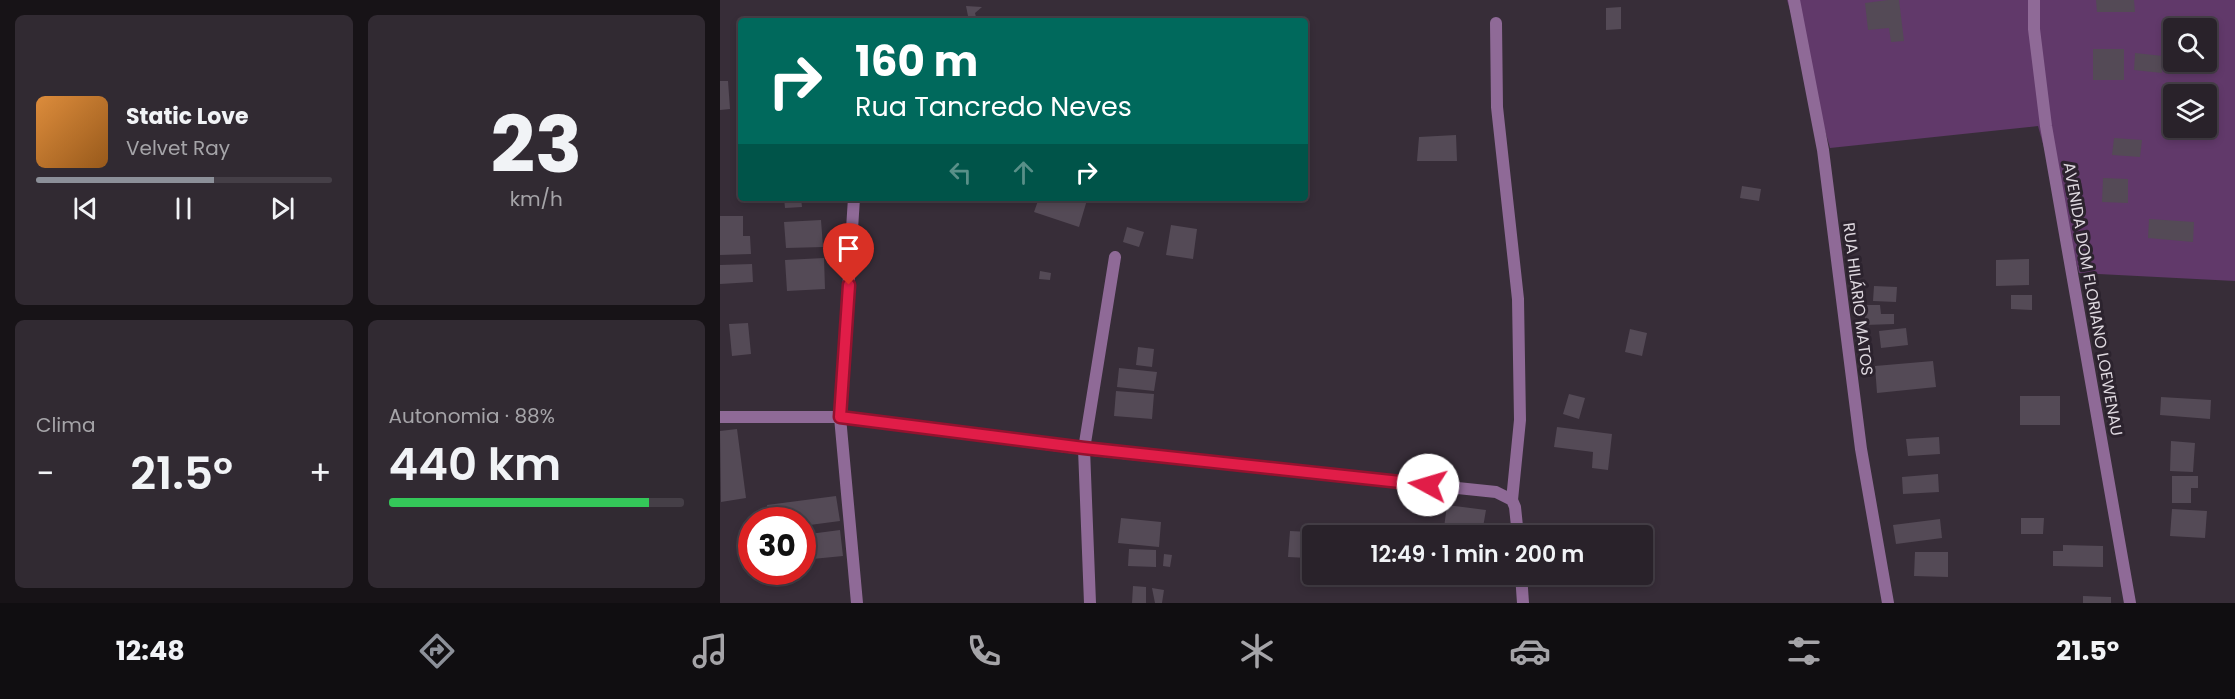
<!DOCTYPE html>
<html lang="pt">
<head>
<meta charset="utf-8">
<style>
	body { margin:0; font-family:Poppins,sans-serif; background:#312a32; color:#f1f3f6; height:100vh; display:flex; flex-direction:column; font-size:22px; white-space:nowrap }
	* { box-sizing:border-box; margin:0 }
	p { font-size:20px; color:#a5a4a8 }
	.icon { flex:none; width:33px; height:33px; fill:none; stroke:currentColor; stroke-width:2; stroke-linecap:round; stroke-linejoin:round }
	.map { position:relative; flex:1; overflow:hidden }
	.panel { display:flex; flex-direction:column; gap:15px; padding:15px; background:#171317; width:720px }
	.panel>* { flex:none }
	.guide { position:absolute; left:18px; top:18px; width:570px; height:183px; border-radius:6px; box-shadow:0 3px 9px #0003,0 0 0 2px #453f47; background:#00695c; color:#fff; overflow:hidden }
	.tools { position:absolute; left:1443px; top:18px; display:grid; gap:12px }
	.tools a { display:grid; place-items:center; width:54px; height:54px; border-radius:6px; background:#29222a; box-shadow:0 3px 9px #0003,0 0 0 2px #453f47; font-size:30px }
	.speed { position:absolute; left:18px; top:507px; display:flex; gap:12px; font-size:30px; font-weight:700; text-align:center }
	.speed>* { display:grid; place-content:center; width:78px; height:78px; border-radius:50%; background:#29222a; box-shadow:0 3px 9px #0003,0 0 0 2px #453f47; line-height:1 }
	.speed .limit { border:9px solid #d22; background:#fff; color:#111 }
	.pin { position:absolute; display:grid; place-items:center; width:51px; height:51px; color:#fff; margin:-62px -26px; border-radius:50% 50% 50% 0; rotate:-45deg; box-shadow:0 0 6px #0007 }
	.pin .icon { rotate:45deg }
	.me { position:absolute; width:66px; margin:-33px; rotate:276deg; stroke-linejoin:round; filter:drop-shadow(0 0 4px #0008) }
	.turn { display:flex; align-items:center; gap:21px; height:126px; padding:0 18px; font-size:27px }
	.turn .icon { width:78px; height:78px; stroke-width:2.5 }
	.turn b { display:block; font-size:42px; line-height:51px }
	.lanes { display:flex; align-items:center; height:57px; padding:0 18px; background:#0003; justify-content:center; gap:30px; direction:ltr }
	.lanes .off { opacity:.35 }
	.big { font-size:45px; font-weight:600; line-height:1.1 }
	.panel .card { flex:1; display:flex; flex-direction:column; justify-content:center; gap:9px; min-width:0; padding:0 21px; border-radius:9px; background:#312a32 }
	.panel .dial { align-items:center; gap:0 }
	.dial b { font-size:78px; line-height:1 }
	.song { display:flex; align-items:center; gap:18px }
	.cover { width:72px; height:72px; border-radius:9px; background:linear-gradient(135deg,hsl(30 70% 55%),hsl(30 70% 35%)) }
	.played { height:6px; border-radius:3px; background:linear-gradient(90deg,#8c9099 60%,#453f47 60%) }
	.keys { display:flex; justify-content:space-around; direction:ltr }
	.heat { display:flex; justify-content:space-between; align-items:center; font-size:33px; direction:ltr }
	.charge { height:9px; border-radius:4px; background:linear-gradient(90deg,#34c759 88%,#453f47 0) }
	.panel .tiles { flex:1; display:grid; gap:15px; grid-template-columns:repeat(2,1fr) }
	.trip { position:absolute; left:582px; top:525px; width:351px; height:60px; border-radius:6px; background:#29222a; box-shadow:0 3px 9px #0003,0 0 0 2px #453f47; font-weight:600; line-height:60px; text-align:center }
	.tabs { display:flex; height:96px; justify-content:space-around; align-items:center; background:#100e11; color:#a5a4a8 }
	.tabs .icon { width:42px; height:42px }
	.tabs .on { color:#8c9099 }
	.tabs b { font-size:27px; color:#f1f3f6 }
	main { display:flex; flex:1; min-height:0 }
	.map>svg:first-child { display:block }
	.green { fill:#61396a; fill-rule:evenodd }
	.building { fill:#544a56 }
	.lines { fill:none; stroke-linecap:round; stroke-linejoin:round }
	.street { stroke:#8f6a97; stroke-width:12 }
	.route-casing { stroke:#92132f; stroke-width:15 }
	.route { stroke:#e11d48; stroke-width:10 }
	.labels { text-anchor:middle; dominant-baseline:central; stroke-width:6; stroke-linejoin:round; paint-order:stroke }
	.street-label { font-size:16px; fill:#ded8df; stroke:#2c232e }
</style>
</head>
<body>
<main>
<section class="panel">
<div class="tiles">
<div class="card">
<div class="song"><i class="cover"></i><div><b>Static Love</b><p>Velvet Ray</p></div></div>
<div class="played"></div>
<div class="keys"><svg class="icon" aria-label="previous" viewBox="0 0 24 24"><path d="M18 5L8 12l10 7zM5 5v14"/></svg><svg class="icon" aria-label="pause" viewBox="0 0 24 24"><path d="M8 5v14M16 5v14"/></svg><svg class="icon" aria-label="next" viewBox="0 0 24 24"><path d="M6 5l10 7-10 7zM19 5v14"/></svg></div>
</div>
<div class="card dial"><b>23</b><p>km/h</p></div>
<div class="card"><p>Clima</p>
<div class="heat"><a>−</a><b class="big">21.5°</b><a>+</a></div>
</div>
<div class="card"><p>Autonomia · 88%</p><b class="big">440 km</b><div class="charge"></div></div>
</div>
</section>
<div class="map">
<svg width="1515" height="603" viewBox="0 0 1515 603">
	<rect width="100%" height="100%" fill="#372d38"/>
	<!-- green -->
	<path class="green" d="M 1067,0 L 1515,0 L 1515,281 L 1359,273 L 1318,126 L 1110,148 ZM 1454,28 L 1486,28 L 1486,62 L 1454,62 ZM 1454,94 L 1486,94 L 1486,128 L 1454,128 Z"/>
	<!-- building -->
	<path class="building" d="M 1168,0 L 1179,0 L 1184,41 L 1171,42 L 1169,28 L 1148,30 L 1145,3 Z
		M 1376,0 L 1414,0 L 1415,12 L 1377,12 Z
		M 246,6 L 262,7 L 255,13 L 257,21 L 249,21 Z
		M 901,7 L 901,29 L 886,30 L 886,8 Z
		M 1373,49 L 1404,49 L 1404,80 L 1373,80 Z
		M 1415,53 L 1443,56 L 1442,73 L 1414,70 Z
		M 0,81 L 8,81 L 10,109 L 0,110 Z
		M 736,135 L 737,161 L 697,161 L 699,137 Z
		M 1394,138 L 1422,140 L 1420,157 L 1392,155 Z
		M 1383,178 L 1408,179 L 1408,203 L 1382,202 Z
		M 1022,186 L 1041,189 L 1039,201 L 1020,198 Z
		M 64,198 L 81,198 L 82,207 L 65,208 Z
		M 319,198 L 361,198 L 367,200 L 359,227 L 314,212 Z
		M 0,216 L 23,216 L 23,236 L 30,236 L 31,254 L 0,255 Z
		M 1429,219 L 1474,222 L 1473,242 L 1428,238 Z
		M 101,220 L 103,247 L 66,248 L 64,222 Z
		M 451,225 L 477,229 L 473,259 L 446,255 Z
		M 407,227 L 424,232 L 419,247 L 403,242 Z
		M 104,258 L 105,289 L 67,291 L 65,260 Z
		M 1309,259 L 1309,285 L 1276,286 L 1276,260 Z
		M 32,264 L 33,282 L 0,284 L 0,265 Z
		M 320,271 L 331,273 L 330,280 L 319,279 Z
		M 1154,286 L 1177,287 L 1176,302 L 1153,301 Z
		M 1291,295 L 1312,295 L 1312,310 L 1291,309 Z
		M 1145,305 L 1160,305 L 1161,314 L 1174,314 L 1174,324 L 1145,325 Z
		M 28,323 L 31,354 L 12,356 L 9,324 Z
		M 1186,328 L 1188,345 L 1161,348 L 1159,331 Z
		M 910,329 L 927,333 L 922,356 L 905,352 Z
		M 418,347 L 434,349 L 432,367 L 416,365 Z
		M 1213,361 L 1216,387 L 1157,393 L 1155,366 Z
		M 399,368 L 437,372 L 434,391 L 397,387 Z
		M 396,391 L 434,394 L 432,419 L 394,416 Z
		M 849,394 L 865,398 L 859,419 L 843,414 Z
		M 1300,396 L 1340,396 L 1340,425 L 1300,425 Z
		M 1441,397 L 1491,400 L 1490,419 L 1440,415 Z
		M 837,427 L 892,434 L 888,470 L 872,468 L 873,452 L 834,447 Z
		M 17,429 L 26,498 L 1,502 L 0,431 Z
		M 1219,437 L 1220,454 L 1188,456 L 1186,439 Z
		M 1451,441 L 1475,443 L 1473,472 L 1450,471 Z
		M 1218,474 L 1219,492 L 1183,494 L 1182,477 Z
		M 1452,476 L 1478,476 L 1478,488 L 1471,488 L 1471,503 L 1452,503 Z
		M 116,496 L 120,521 L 82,526 L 82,520 L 49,520 L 47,505 Z
		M 727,505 L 766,510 L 762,533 L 724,528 Z
		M 1452,509 L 1487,511 L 1485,538 L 1450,536 Z
		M 401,518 L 441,522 L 439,547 L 398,543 Z
		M 1301,518 L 1324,518 L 1323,534 L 1301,534 Z
		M 1220,519 L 1222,538 L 1176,544 L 1173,525 Z
		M 120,530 L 123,556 L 82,560 L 82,535 Z
		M 570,531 L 590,532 L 588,558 L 568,557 Z
		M 1343,545 L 1383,546 L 1383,567 L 1333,566 L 1333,551 L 1343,551 Z
		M 409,549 L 436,550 L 436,567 L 408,566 Z
		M 1195,552 L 1228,552 L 1228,577 L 1194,576 Z
		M 444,554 L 452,555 L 450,567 L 443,566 Z
		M 413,586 L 426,587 L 426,603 L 412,603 Z
		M 432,588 L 444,590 L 442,603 L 435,603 Z
		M 1363,596 L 1391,597 L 1391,603 L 1363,603 Z"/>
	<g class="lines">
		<!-- street -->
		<path class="street" d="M 1074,0 L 1103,150 L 1141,449 L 1168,603
			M 1314,0 L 1314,29 L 1326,126 L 1410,603
			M 776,23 L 777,107 L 798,299 L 800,420 L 792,500
			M 134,198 L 120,417 L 137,603
			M 0,417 L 120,417 L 364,449 L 776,492 L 792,500
			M 792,500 L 795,507 L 798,536
			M 801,574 L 803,603
			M 370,603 L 364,449 L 395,257"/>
	</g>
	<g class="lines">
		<!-- route casing -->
		<g class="route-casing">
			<path id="route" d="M 129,285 L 120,417 L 364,448 L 708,485"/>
		</g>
		<!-- route -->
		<use href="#route" class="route"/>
	</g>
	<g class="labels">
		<!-- street labels -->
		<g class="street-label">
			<text transform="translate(1138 299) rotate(83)">RUA HILÁRIO MATOS</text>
			<text transform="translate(1373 299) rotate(80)">AVENIDA DOM FLORIANO LOEWENAU</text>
		</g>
	</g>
</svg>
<div class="tools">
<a><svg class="icon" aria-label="search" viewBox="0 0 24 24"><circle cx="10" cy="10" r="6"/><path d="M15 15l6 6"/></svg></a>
<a><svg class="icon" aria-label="layers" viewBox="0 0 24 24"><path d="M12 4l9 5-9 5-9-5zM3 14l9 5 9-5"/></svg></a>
</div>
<div class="speed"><div class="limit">30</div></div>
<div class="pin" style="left:129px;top:285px;background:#d93025"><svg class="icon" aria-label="arrive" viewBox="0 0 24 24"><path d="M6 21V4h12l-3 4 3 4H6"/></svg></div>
<svg class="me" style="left:708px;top:485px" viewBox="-20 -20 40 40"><circle r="19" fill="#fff"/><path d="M0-13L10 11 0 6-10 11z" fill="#e11d48"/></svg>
<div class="trip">12:49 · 1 min · 200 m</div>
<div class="guide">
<div class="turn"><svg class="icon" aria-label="right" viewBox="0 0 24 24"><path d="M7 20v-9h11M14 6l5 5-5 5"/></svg><div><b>160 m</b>Rua Tancredo Neves</div></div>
<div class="lanes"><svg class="icon off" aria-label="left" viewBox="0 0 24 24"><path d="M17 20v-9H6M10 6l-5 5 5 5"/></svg><svg class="icon off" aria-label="ahead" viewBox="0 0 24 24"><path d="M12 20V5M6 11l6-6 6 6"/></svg><svg class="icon" aria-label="right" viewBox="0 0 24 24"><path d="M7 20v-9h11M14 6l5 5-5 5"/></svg></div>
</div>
</div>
</main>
<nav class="tabs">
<b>12:48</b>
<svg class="icon on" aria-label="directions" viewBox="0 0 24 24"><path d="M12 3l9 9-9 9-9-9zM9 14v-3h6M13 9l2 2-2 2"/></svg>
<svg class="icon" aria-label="music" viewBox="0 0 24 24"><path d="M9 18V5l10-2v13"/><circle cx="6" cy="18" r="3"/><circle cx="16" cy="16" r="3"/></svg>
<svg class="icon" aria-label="phone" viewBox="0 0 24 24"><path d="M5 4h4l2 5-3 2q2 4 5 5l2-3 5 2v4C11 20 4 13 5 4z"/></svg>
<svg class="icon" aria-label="climate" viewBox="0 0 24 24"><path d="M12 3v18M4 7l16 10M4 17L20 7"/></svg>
<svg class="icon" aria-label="car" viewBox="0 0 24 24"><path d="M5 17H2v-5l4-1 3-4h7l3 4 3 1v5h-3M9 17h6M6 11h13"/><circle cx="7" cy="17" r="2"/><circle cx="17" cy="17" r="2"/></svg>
<svg class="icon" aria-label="filters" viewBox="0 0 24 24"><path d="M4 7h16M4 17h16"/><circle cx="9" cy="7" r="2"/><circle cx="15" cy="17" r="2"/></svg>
<b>21.5°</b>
</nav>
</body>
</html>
